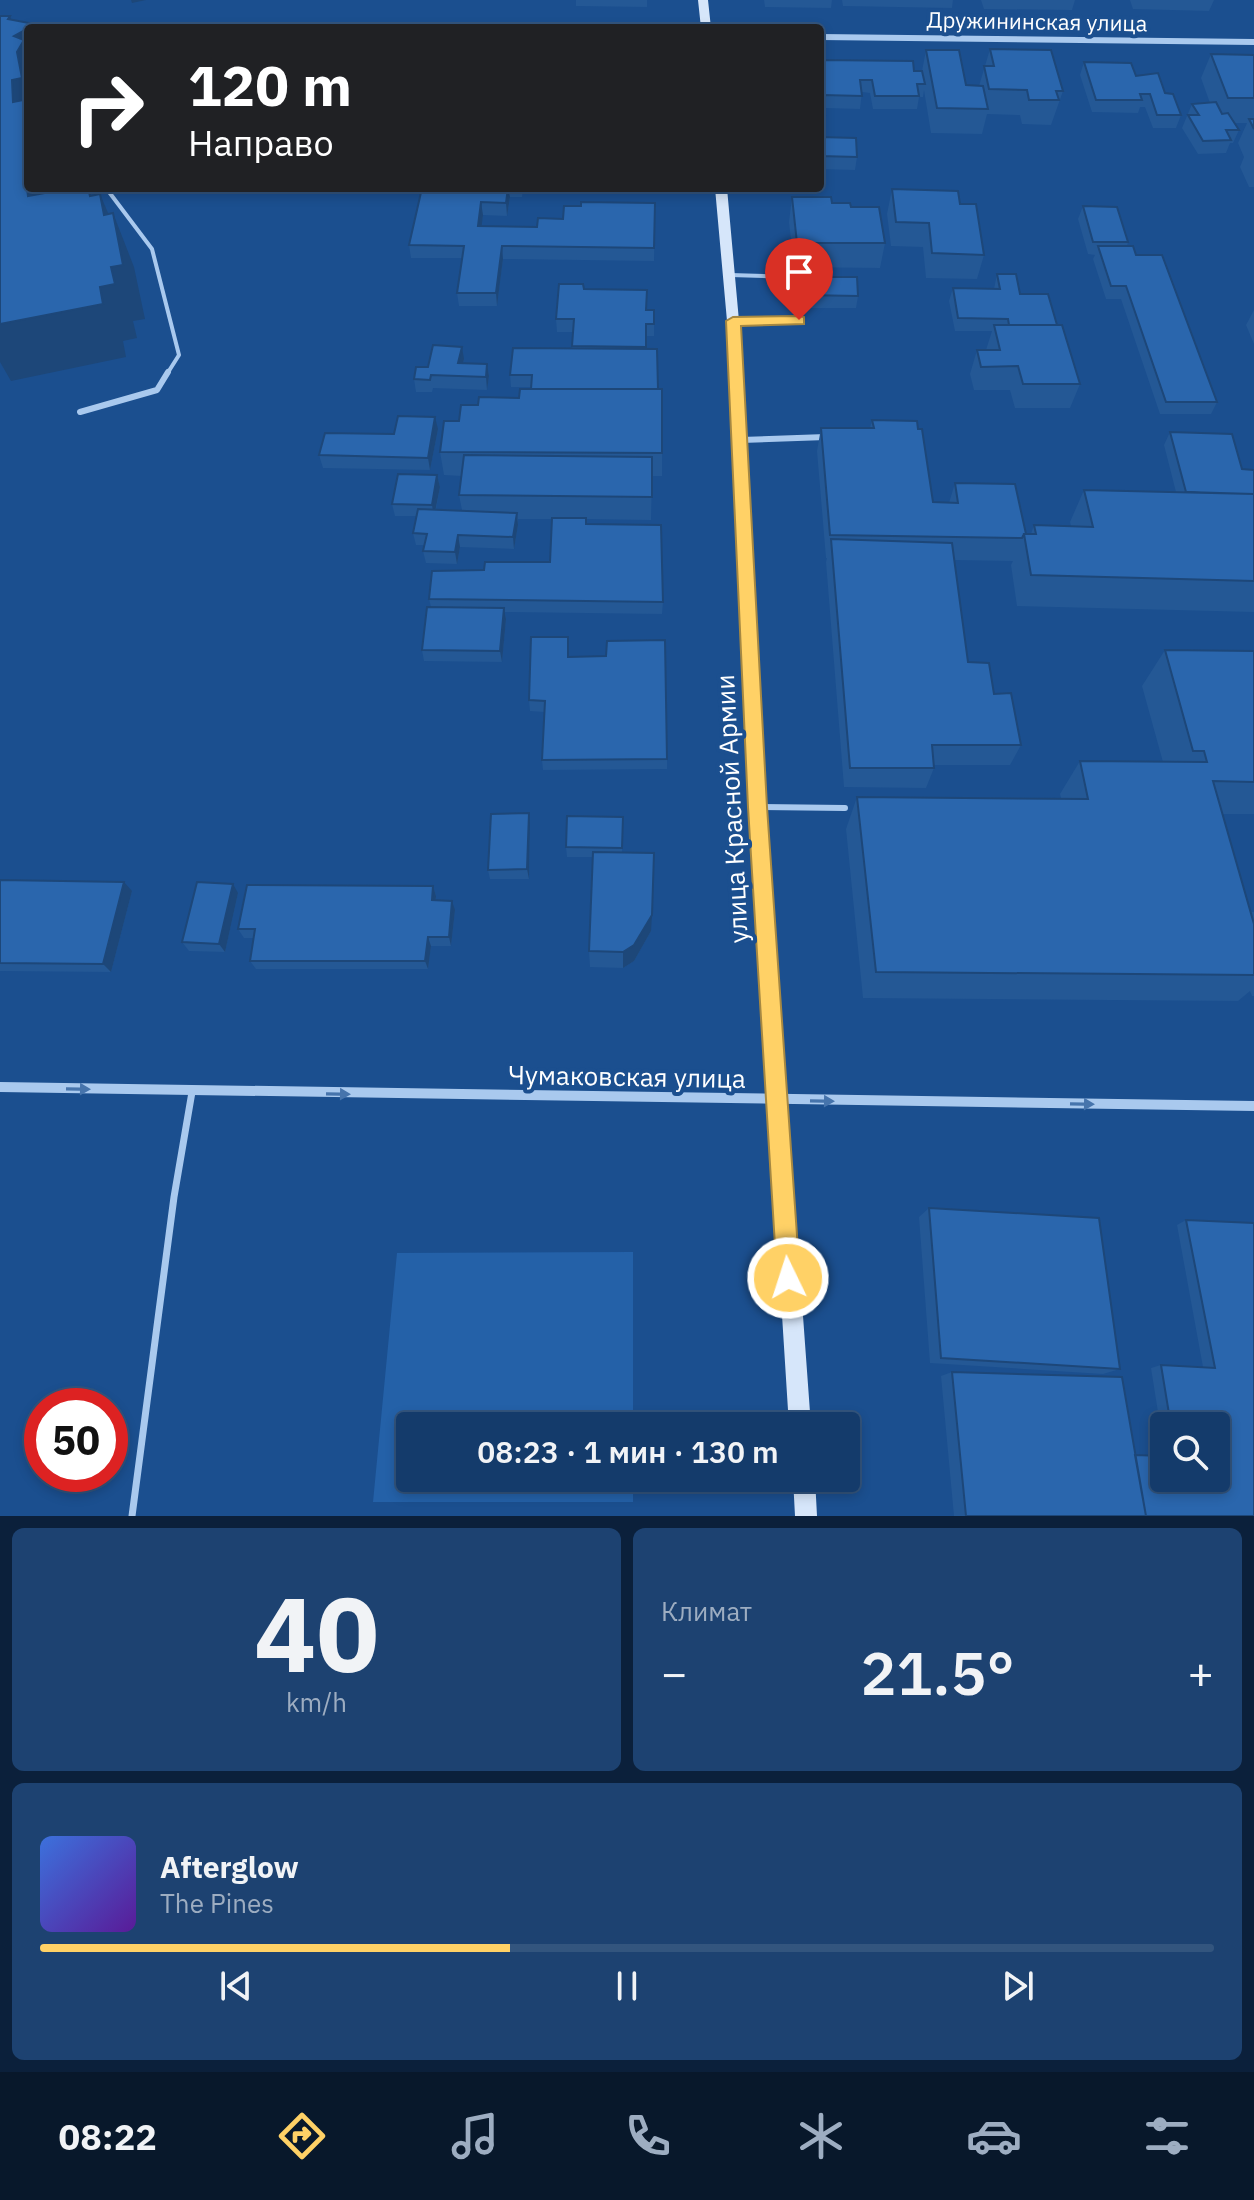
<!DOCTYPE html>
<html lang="ru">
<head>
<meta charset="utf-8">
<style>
	body { margin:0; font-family:"IBM Plex Sans",sans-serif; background:#1d4271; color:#f1f3f6; height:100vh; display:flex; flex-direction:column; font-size:30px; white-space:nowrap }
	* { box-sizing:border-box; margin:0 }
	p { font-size:26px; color:#9dadc1 }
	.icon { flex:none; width:44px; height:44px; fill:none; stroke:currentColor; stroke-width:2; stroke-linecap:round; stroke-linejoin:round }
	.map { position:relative; height:1516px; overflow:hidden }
	.panel { display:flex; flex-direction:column; gap:12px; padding:12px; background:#0b203b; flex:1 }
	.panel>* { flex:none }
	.hud { position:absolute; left:24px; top:24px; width:800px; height:168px; border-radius:8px; box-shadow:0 4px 12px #0003,0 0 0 2px #33557e; background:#202124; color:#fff; overflow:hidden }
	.buttons { position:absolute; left:1150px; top:1412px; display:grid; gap:16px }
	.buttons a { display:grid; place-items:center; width:80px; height:80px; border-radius:8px; background:#143b6b; box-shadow:0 4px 12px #0003,0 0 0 2px #33557e; font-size:40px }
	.speed { position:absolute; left:24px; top:1388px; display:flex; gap:16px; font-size:40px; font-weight:700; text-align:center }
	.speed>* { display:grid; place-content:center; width:104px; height:104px; border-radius:50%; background:#143b6b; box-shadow:0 4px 12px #0003,0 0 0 2px #33557e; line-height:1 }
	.speed .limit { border:12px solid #d22; background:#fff; color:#111 }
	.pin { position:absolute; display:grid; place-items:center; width:68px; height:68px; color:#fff; margin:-82px -34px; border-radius:50% 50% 50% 0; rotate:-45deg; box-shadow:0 0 8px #0007 }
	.pin .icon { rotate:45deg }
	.me { position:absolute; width:88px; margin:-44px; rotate:356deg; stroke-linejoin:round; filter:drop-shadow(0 0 6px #0008) }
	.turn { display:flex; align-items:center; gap:28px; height:168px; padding:0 32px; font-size:36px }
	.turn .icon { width:104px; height:104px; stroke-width:2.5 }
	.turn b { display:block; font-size:56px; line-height:68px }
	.big { font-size:60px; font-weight:600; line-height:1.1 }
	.panel .card { flex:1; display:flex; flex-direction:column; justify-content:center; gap:12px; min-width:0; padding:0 28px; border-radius:12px; background:#1d4271 }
	.panel .dial { align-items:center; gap:0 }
	.dial b { font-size:104px; line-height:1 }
	.song { display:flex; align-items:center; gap:24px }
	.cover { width:96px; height:96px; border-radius:12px; background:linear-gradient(135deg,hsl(220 70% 55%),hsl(270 70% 35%)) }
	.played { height:8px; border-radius:4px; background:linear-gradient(90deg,#ffd166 40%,#33557e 40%) }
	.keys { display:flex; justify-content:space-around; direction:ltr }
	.heat { display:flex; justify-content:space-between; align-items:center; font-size:44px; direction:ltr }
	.panel .tiles { flex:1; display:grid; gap:12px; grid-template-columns:1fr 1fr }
	.card:last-child { grid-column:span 2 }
	.trip { position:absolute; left:396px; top:1412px; width:464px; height:80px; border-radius:8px; background:#143b6b; box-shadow:0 4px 12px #0003,0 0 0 2px #33557e; font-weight:600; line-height:80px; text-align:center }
	.tabs { display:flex; height:128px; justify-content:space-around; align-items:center; background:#08182b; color:#9dadc1 }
	.tabs .icon { width:56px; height:56px }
	.tabs .selected { color:#ffd166 }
	.tabs b { font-size:36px; color:#f1f3f6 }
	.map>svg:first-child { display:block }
	.green { fill:#2461a8 }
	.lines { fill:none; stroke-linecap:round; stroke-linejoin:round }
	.service-far2 { stroke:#a9c9ee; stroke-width:4 }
	.service-far1 { stroke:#a9c9ee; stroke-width:6 }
	.service { stroke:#a9c9ee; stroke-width:7 }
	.minor { stroke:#a9c9ee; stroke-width:10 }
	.tertiary { fill:#a9c9ee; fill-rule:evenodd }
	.secondary { fill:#d6e6fa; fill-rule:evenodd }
	.wall { fill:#245895 }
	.shaded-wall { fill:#1d4779 }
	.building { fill:#2a66ad; stroke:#1d4779; stroke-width:2 }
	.oneway { fill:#4674ac }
	.route { fill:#ffd166; stroke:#a68842; stroke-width:2 }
	.labels { text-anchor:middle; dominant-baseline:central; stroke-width:8; stroke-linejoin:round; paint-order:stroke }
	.far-street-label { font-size:22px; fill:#fff; stroke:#1b4f8f }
	.street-label { font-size:26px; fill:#fff; stroke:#1b4f8f }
</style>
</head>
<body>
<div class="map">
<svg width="1254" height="1516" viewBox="0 0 1254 1516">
	<rect width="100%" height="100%" fill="#1b4f8f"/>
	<!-- green -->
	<path class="green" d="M 633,1252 L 633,1426 L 410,1426 L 410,1478 L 633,1478 L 633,1502 L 373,1502 L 397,1253 Z"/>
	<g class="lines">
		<!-- service-far2 -->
		<path class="service-far2" d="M 106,188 L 152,249 L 179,355 L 167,374
			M 730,275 L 794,277
			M 733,321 L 799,320"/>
		<!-- service-far1 -->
		<path class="service-far1" d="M 80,412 L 157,390 L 168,372
			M 741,440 L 826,437
			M 761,807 L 845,808"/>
		<!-- service -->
		<path class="service" d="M 132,1516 L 174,1197 L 192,1092"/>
		<!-- minor -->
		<path class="minor" d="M 0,1087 L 1254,1106"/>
		<!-- tertiary -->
		<path class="tertiary" d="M 820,34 L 1254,39 L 1254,45 L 820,40 Z"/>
		<!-- secondary -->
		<path class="secondary" d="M 698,0 L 708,0 L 711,28 L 701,28 Z
			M 715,188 L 727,188 L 739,321 L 766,807 L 811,1426 L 789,1426 L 750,807 L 727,321 Z
			M 793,1478 L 815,1478 L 817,1516 L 795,1516 Z"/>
	</g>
	<!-- wall -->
	<path class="wall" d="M 576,0 L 647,0 L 647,7 L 576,6 Z
		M 764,0 L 832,0 L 831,8 L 765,7 Z
		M 842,0 L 953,0 L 952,8 L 843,6 Z
		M 981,0 L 1075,0 L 1072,10 L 984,9 Z
		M 1130,0 L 1214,0 L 1209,11 L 1133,9 Z
		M 990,49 L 1063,91 L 1051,125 L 1022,124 L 1020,115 L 987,114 L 982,134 L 931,133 L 924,90 L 923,97 L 919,97 L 917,109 L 873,109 L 870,93 L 862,92 L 860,109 L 825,108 L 825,115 L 824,128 L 820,128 L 820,60 L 922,71 L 926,50 L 966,85 L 979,86 Z
		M 1211,54 L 1254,55 L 1254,187 L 1249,187 L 1240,167 L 1244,157 L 1238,143 L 1247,123 L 1234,123 L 1239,130 L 1233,143 L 1230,143 L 1226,153 L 1198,154 L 1182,128 L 1192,104 L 1210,103 L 1201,78 Z
		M 1084,62 L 1136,76 L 1165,93 L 1181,115 L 1176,128 L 1153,128 L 1145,107 L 1140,107 L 1138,113 L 1092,112 L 1080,75 Z
		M 820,137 L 857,157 L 855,170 L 820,169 Z
		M 422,188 L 523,188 L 522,197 L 510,197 L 507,216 L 483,215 L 481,226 L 537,227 L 563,219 L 655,203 L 654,261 L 503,259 L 497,306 L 459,306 L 457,293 L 462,258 L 411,258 L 409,245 Z
		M 582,188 L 659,188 L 658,194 L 583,194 Z
		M 892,189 L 960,204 L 984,255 L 977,279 L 926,278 L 923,247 L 891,246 L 887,214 Z
		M 792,197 L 832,203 L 885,243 L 880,268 L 794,267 L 789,222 Z
		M 1083,206 L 1128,242 L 1127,246 L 1136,255 L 1217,402 L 1211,414 L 1160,414 L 1121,299 L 1106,299 L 1093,259 L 1095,255 L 1088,254 L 1078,219 Z
		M 997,274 L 1057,325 L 1080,384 L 1070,408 L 1015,408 L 1010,390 L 974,390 L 970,374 L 977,350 L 986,350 L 992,331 L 955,331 L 949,301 L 953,288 L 994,289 Z
		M 800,277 L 858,296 L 856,308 L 800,308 L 799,289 Z
		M 584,289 L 646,310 L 654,324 L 654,336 L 646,336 L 646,349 L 658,389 L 662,453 L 662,476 L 652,476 L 651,520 L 586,519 L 586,524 L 663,602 L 662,614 L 505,612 L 506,619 L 502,662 L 424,661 L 422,650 L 431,607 L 429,599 L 484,570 L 550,562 L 552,519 L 518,519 L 518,525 L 514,549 L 460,547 L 457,564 L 426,563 L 423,551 L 425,545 L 416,545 L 413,533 L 417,516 L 395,516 L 392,504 L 437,475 L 440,487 L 436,509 L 462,510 L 459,495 L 462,476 L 444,475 L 440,452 L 459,421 L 478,405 L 519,398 L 531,389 L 531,387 L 511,387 L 510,375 L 572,348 L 573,332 L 557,332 L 556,319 Z
		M 1254,310 L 1254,344 L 1246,325 Z
		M 464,359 L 463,363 L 487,364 L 489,376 L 487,390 L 433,388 L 432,392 L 416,392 L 414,379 L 428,367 Z
		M 872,420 L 918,429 L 933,502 L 949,503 L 955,483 L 1026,534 L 1031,534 L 1034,525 L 1071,526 L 1070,522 L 1084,490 L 1176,492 L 1164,445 L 1170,432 L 1242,469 L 1254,470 L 1254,612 L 1017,606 L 1011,565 L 1013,561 L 954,560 L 968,662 L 994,694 L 1021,745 L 1010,765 L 934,765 L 934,768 L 926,788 L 844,787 L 826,562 L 827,558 L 826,558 L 817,451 L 821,428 L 870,428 Z
		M 438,429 L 430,470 L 323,468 L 319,455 L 394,434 Z
		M 1165,650 L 1254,651 L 1254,814 L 1222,814 L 1251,912 L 1254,912 L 1254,996 L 1252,996 L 1250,991 L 1238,1001 L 863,998 L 846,829 L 857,797 L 1061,798 L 1060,794 L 1080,761 L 1163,762 L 1142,686 Z
		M 569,657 L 667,759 L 667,769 L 543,770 L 542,760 L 544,712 L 530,711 L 529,700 Z
		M 623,817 L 622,853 L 651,931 L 634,961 L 623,968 L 590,967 L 589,951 L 593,857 L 567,857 L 566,847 Z
		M 530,823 L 529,879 L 490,879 L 488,870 Z
		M 0,880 L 132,891 L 111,972 L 0,971 Z
		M 433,886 L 436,896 L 436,900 L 455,910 L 451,946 L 431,946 L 428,969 L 256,969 L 250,961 L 254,938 L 244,938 L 238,929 Z
		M 238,893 L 225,952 L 189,951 L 182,942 Z
		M 929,1208 L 1120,1369 L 1103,1374 L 930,1363 L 919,1217 Z
		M 1186,1220 L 1254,1516 L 954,1516 L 941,1376 L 952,1372 L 1135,1455 L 1164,1478 L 1216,1426 L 1164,1426 L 1164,1450 L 1151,1368 L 1161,1365 L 1203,1367 L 1177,1225 Z"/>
	<!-- shaded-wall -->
	<path class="shaded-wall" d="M 131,0 L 146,0 L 132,3 Z
		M 10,16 L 17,35 L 29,23 L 31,28 L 28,28 L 28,135 L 13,102 L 8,19 Z
		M 26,180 L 28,180 L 28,188 L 64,188 L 69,216 L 28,196 Z
		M 508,188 L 510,197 L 507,216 L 506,203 Z
		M 100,194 L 117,234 L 113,213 L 134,267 L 145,319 L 133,321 L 137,338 L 123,341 L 126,357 L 11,381 L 0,362 L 0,324 L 111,267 Z
		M 481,202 L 483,215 L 480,239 L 478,226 Z
		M 502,246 L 503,259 L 497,306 L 496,293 Z
		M 462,347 L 464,359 L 460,375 L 458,363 Z
		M 487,364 L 489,376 L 487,390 L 486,377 Z
		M 435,417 L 438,429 L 430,470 L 428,458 Z
		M 437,475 L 440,487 L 434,517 L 432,505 Z
		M 517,513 L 518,525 L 514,549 L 513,537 Z
		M 458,535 L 460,547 L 457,564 L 455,552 Z
		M 504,608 L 506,619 L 502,662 L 500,651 Z
		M 529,813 L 530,823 L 529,879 L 527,869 Z
		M 124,882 L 132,891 L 111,972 L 103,964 Z
		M 233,884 L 238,893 L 225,952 L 219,944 Z
		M 433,886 L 436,896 L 435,909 L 432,900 Z
		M 452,901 L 455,910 L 451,946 L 449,937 Z
		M 652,915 L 651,931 L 634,961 L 623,968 L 623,952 Z
		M 428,937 L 431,946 L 428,969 L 425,961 Z"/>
	<!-- building -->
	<path class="building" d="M 0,16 L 10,16 L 8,19 L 29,23 L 27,29 L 14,36 L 24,40 L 17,52 L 22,78 L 12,80 L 13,102 L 28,99 L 28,180 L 26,180 L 28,196 L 72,188 L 88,188 L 90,196 L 100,194 L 104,215 L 113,213 L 123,265 L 111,267 L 115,284 L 100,287 L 103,304 L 0,324 Z
		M 990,49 L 1051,50 L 1063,91 L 1056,91 L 1059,100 L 1029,100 L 1027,90 L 989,89 L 984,66 L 994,66 Z
		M 926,50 L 959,50 L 966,85 L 983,86 L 988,109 L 937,108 Z
		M 1211,54 L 1254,55 L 1254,98 L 1228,98 Z
		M 820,60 L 913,61 L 914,71 L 922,71 L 925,84 L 917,84 L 919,96 L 875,96 L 872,80 L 860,80 L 862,96 L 823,95 L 825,115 L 820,115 Z
		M 1084,62 L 1131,63 L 1136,76 L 1158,73 L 1165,93 L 1173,94 L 1181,115 L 1157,115 L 1150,94 L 1140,94 L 1142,100 L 1096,100 Z
		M 1216,102 L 1222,114 L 1228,113 L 1239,130 L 1226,130 L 1231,140 L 1203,141 L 1188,115 L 1199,115 L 1192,104 Z
		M 1249,119 L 1254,119 L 1254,129 Z
		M 820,137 L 856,138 L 857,157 L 820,156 Z
		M 422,188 L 508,188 L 506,203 L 481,202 L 478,226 L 537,227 L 538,218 L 563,219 L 564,206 L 581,206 L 581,202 L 655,203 L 654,248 L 502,246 L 496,293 L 457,293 L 464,246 L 409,245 Z
		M 892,189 L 958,191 L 960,204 L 976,204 L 984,255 L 932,253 L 929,223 L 896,222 Z
		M 792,197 L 831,197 L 832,203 L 850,203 L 851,207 L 879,207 L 885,243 L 797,243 Z
		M 1083,206 L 1117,207 L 1128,242 L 1093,242 Z
		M 1098,246 L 1133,246 L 1136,255 L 1162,255 L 1217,402 L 1166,402 L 1126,286 L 1111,286 Z
		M 997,274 L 1016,274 L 1020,294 L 1048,294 L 1057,325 L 1009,325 L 1008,319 L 958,318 L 953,288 L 1000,289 Z
		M 800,277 L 857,277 L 858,296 L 802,295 Z
		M 559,284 L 583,284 L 584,289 L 647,290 L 646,310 L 654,310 L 654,324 L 646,324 L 646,347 L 572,346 L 574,319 L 556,319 Z
		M 994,325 L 1062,325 L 1080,384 L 1023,384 L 1018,366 L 981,367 L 977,350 L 1000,350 Z
		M 433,345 L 462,347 L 458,363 L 487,364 L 486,377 L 431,375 L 430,380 L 414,379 L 416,367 L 428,367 Z
		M 513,348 L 657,349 L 658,389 L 531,389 L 532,375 L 510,375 Z
		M 520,389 L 662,389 L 662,453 L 440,452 L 444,421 L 459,421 L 461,405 L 478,405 L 479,397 L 519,398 Z
		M 398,416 L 435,417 L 428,458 L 319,455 L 325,433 L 394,434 Z
		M 872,420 L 917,421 L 918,429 L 922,429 L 933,502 L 958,503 L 955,483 L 1015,484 L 1026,534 L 1024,534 L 1022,538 L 830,535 L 821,428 L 874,428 Z
		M 1170,432 L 1232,434 L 1242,469 L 1254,470 L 1254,494 L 1186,492 Z
		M 464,455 L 652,457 L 652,497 L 459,495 Z
		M 398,474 L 437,475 L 432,505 L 392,504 Z
		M 1084,490 L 1254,494 L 1254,581 L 1031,575 L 1024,534 L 1036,534 L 1034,525 L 1093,527 Z
		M 418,509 L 517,513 L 513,537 L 458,535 L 455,552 L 423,551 L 427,534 L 413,533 Z
		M 552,518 L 586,518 L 586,524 L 661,525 L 663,602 L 429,599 L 432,571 L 484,570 L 485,562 L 550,562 Z
		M 831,539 L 952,543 L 968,662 L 989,663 L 994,694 L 1011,693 L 1021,745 L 932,745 L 934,768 L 850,768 Z
		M 427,607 L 504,608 L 500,651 L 422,650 Z
		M 531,637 L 568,637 L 568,657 L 606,656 L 607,641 L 665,640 L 667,759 L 542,760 L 545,701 L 529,700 Z
		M 1165,650 L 1254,651 L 1254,782 L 1213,781 L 1254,924 L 1254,975 L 876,972 L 857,797 L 1088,799 L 1080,761 L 1207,762 L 1204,751 L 1193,751 Z
		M 529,813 L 527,869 L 488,870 L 491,814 Z
		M 567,816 L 623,817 L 622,848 L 566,847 Z
		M 593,852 L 654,853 L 652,915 L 634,945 L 623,952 L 589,951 Z
		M 0,880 L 124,882 L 103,964 L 0,963 Z
		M 197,882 L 233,884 L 219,944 L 182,942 Z
		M 247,885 L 433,886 L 432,900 L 452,901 L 449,937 L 428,937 L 425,961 L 250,961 L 255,929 L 238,929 Z
		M 929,1208 L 1099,1218 L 1120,1369 L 941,1358 Z
		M 1186,1220 L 1254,1223 L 1254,1516 L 1146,1516 L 1135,1455 L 1164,1456 L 1164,1478 L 1216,1478 L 1216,1426 L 1171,1426 L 1161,1365 L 1215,1368 Z
		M 952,1372 L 1122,1377 L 1146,1516 L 966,1516 Z"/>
	<!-- one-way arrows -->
	<defs><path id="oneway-solid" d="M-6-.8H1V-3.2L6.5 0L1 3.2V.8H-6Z" transform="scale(2)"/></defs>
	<g class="oneway">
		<use href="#oneway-solid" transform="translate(78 1089) rotate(1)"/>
		<use href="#oneway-solid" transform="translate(338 1094) rotate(1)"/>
		<use href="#oneway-solid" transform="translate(822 1101) rotate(1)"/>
		<use href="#oneway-solid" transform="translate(1082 1104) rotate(1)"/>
	</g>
	<!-- route -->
	<path class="route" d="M 799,316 L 804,317 L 804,324 L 741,326 L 767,807 L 800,1278 L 797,1287 L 788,1290 L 780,1287 L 777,1278 L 748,807 L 726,321 L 733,317 Z"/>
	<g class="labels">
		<!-- far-street labels -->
		<g class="far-street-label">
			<text transform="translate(1037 21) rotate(1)">Дружининская улица</text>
		</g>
		<!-- street labels -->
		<g class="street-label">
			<text transform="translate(731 809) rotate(-93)">улица Красной Армии</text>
			<text transform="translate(627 1076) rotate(1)">Чумаковская улица</text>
		</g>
	</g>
</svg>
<div class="buttons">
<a><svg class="icon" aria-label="search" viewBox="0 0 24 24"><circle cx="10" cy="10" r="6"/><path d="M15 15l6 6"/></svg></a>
</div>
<div class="speed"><div class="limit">50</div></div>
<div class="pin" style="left:799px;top:320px;background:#d93025"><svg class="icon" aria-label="arrive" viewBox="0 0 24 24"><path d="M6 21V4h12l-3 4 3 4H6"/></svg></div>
<svg class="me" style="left:788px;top:1278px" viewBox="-20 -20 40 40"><circle r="17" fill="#ffd166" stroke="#fff" stroke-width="3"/><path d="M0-11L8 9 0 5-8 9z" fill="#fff"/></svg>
<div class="trip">08:23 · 1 мин · 130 m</div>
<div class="hud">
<div class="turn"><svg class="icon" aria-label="right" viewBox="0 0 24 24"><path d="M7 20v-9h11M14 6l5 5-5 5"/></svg><div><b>120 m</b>Направо</div></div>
</div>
</div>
<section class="panel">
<div class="tiles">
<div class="card dial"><b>40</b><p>km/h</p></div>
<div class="card"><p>Климат</p>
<div class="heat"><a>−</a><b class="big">21.5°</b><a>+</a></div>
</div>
<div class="card">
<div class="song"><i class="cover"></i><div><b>Afterglow</b><p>The Pines</p></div></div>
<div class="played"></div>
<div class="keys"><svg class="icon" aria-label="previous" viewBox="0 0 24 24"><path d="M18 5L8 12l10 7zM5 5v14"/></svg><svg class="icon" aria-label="pause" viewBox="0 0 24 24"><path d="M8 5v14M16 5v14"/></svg><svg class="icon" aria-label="next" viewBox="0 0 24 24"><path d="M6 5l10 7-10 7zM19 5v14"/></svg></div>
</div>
</div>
</section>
<nav class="tabs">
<b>08:22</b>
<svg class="icon selected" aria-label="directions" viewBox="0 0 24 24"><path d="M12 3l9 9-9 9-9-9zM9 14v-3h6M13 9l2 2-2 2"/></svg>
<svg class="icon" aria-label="music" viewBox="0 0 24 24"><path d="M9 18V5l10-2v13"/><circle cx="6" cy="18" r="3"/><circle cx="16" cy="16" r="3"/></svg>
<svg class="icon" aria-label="phone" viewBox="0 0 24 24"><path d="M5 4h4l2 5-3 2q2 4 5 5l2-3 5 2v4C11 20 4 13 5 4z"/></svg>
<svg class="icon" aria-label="climate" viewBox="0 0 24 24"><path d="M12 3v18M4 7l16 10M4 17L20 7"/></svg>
<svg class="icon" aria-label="car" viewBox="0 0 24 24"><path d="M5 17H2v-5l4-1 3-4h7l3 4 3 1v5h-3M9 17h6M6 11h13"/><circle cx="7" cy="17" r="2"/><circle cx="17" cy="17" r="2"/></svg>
<svg class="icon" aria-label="filters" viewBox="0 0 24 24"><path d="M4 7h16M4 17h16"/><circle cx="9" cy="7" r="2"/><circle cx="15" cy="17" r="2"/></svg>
</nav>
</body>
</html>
